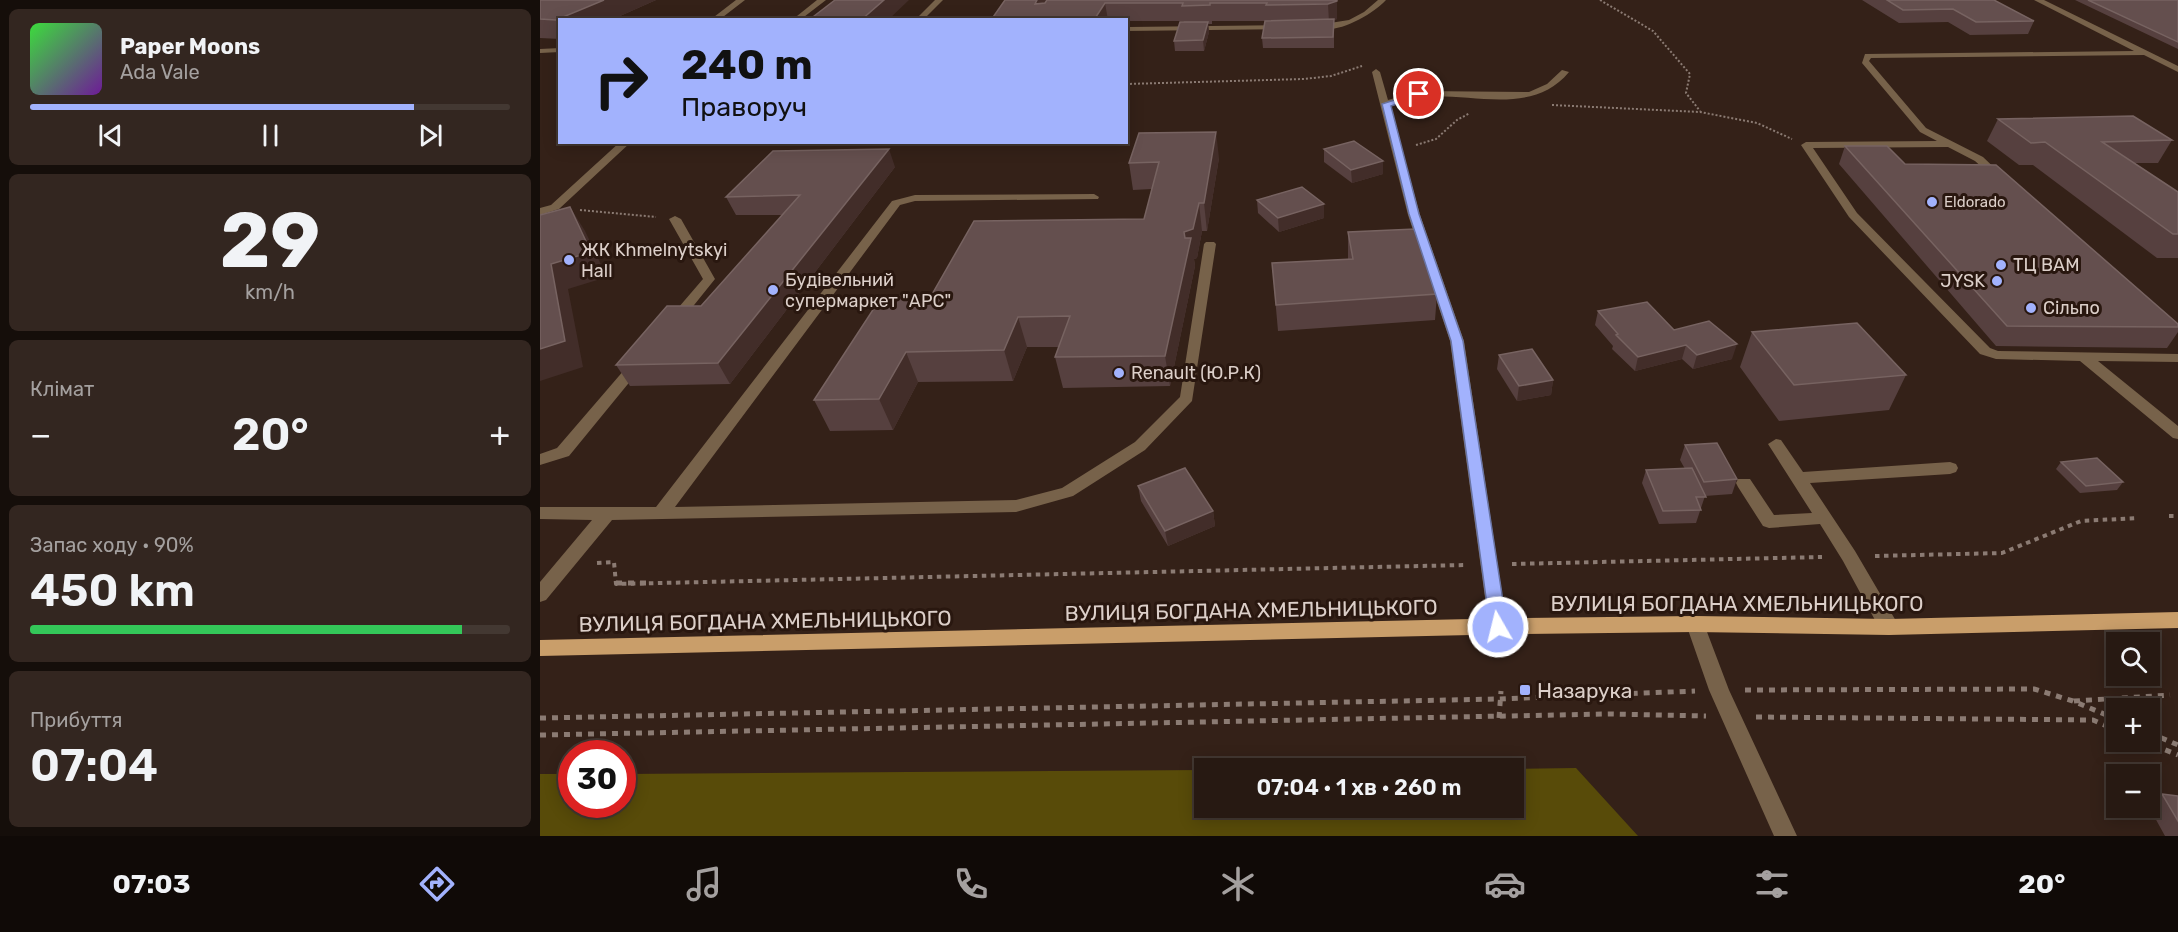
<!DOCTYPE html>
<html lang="uk">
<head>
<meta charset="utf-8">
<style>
	body { margin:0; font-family:Rubik,sans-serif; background:#332620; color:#f1f3f6; height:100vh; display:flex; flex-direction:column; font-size:22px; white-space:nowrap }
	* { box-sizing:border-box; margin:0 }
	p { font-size:20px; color:#a4a09f }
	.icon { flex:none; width:33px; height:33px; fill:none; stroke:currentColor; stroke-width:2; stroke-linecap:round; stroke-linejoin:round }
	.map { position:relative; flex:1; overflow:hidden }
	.details { display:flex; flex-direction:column; gap:9px; padding:9px; background:#150e0a; width:540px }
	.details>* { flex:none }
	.top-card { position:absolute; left:18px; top:18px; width:570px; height:126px; border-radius:0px; box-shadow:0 3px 15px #0003,0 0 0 2px #433832; background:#a2b2fd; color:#111; overflow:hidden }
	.fabs { position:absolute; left:1566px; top:632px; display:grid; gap:12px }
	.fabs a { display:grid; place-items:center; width:54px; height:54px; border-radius:0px; background:#271912; box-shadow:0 3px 15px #0003,0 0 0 2px #433832; font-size:30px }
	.speed { position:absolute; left:18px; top:740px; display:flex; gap:12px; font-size:30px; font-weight:700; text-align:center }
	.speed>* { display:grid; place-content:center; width:78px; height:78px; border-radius:50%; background:#271912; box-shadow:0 3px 15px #0003,0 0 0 2px #433832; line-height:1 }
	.speed .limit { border:9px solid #d22; background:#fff; color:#111 }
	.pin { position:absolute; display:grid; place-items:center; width:51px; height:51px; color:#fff; margin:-26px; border:3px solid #fff; border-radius:50%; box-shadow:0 2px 6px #0007 }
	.me { position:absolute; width:66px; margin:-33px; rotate:352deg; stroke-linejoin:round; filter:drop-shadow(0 0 4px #0008) }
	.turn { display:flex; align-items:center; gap:21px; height:126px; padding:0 24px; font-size:27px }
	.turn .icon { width:78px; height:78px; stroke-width:2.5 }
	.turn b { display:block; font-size:42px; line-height:51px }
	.big { font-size:45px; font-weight:600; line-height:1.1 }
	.details .card { flex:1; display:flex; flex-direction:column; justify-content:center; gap:9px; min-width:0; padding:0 21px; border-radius:9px; background:#332620 }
	.details .dial { align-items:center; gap:0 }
	.dial b { font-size:78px; line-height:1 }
	.song { display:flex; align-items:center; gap:18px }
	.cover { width:72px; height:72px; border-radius:9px; background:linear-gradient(135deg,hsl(120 70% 55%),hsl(280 70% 35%)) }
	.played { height:6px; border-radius:3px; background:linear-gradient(90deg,#a2b2fd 80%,#433832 80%) }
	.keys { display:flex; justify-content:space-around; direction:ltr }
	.heat { display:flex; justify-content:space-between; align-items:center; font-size:33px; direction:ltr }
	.charge { height:9px; border-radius:4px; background:linear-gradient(90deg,#34c759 90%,#433832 0) }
	.trip { position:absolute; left:654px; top:758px; width:330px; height:60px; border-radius:0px; background:#271912; box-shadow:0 3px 15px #0003,0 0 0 2px #433832; font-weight:600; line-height:60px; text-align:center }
	.dock { display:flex; height:96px; justify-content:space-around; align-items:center; background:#100a07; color:#a4a09f }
	.dock .icon { width:42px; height:42px }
	.dock .on { color:#a2b2fd }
	.dock b { font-size:27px; color:#f1f3f6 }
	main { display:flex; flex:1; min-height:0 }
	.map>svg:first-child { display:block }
	.forest { fill:#584b09 }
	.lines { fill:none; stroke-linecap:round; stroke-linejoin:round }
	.path-far2 { stroke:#8b7b73; stroke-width:2; stroke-dasharray:2 2; stroke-linecap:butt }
	.path-far1 { stroke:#8b7b73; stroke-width:4; stroke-dasharray:4.5 4.5; stroke-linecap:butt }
	.path { stroke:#8b7b73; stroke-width:5; stroke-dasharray:6 6; stroke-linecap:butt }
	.minor { fill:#77624a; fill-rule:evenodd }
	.major { fill:#c99e6a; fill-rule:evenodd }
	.wall { fill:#56403f }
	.shaded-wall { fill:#422d29 }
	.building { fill:#644f4e; stroke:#776361; stroke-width:1.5 }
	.route { fill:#a2b2fd; stroke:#6974a4; stroke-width:1.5 }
	.poi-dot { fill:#a2b2fd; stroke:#29170f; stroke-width:2 }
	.labels { text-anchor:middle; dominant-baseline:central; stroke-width:6; stroke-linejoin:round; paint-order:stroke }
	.far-poi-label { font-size:15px; fill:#dccfc9; stroke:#29170f; text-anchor:start }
	.poi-label { font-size:18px; fill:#dccfc9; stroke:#29170f; text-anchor:start }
	.near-street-label { font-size:21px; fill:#dccfc9; stroke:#29170f }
	.near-poi-label { font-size:21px; fill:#dccfc9; stroke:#29170f; text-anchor:start }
</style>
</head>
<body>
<main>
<section class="details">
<div class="card">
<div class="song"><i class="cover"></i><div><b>Paper Moons</b><p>Ada Vale</p></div></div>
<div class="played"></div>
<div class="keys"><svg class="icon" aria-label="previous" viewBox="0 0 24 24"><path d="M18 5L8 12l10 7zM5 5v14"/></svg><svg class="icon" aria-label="pause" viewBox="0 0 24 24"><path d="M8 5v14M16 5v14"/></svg><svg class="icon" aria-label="next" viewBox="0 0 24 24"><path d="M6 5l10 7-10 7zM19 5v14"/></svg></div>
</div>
<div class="card dial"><b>29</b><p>km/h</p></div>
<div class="card"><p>Клімат</p>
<div class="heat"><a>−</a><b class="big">20°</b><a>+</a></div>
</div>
<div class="card"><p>Запас ходу · 90%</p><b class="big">450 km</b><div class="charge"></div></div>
<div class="card"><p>Прибуття</p><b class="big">07:04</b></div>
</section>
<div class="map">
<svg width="1638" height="836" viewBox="0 0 1638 836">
	<rect width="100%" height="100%" fill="#342118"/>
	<!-- forest -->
	<path class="forest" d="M 1036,768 L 1098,836 L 0,836 L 0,774 L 31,774 L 32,804 L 82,804 L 83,774 L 664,770 L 664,807 L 974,807 L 974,769 Z"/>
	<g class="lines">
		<!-- path-far2 -->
		<path class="path-far2" d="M 1060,0 L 1113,31 L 1150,74 L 1146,93 L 1160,111
			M 586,84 L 764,79 L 791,76 L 822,66
			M 1012,105 L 1160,112 L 1217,123 L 1252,139
			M 876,145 L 896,139 L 917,120 L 930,113
			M 40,210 L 116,217"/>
		<!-- path-far1 -->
		<path class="path-far1" d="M 1629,516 L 1638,516
			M 1335,556 L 1462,553 L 1541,521 L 1598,518
			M 57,563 L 74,562 L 76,584 L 925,565
			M 972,564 L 1282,557"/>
		<!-- path -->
		<path class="path" d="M 76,583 L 109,583
			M 1205,690 L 1494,689 L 1533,701 L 1576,719
			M 1534,701 L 1630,695
			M 1216,717 L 1553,720 L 1576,730
			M 0,718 L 960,699 L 1155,691
			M 959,718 L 961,691
			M 1610,733 L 1638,745
			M 0,735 L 1068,714 L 1166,716
			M 1603,741 L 1638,755"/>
		<!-- minor -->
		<path class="minor" d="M 196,0 L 205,0 L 179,20 L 170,20 Z
			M 277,0 L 286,0 L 260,20 L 252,20 Z
			M 395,0 L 403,0 L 383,20 L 375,20 Z
			M 838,0 L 846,0 C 831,16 792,38 771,26 L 809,20 L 824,12 Z
			M 1494,0 L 1504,0 L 1638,66 L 1638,72 L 1604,55 L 1331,58 L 1329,61 L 1386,128 L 1443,157 L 1465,178 L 1456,180 L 1435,161 L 1408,147 L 1273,148 L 1317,213 L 1450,348 L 1458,351 L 1638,354 L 1638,362 L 1558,361 L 1638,426 L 1638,439 L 1633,438 L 1540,361 L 1456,359 L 1440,354 L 1309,217 L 1261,145 L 1266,142 L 1397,141 L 1380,132 L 1322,63 L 1325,54 L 1594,51 Z
			M 745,25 L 745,29 L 742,29 L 586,31 L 589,27 Z
			M 20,48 L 20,52 L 0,53 L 0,49 Z
			M 836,69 L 840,72 L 848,100 L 879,91 L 989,92 L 1007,84 L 1022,70 L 1029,72 C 992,117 931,92 881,97 C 870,98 859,103 850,106 L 880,215 L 924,341 L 967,627 L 965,633 L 958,635 L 951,633 L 949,627 L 910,341 L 868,215 L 832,72 Z
			M 80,142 L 91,142 L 19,209 L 0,215 L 0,208 L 11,205 Z
			M 554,194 L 559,197 L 558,199 L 375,201 L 360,205 L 135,507 L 476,500 L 522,488 L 595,442 L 640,397 L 664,244 L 666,242 L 674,242 L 676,244 L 652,401 L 605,450 L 533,496 L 476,512 L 72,520 L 6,600 L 0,602 L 0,582 L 52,520 L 0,519 L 0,507 L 116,507 L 352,201 L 375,195 Z
			M 135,216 L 141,219 L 175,279 L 138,325 L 133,326 L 126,322 L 163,279 L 129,219 Z
			M 96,361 L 101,362 L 103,365 L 101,368 L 29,456 L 0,465 L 0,454 L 17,448 L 91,362 Z
			M 1236,439 L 1241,440 L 1263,472 L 1410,462 L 1416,464 L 1418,468 L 1416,472 L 1410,474 L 1270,483 L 1315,551 L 1356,621 L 1358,627 L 1356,633 L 1349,635 L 1342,633 L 1303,561 L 1280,524 L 1229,528 L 1223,526 L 1198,487 L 1196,483 L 1198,479 L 1210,479 L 1234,515 L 1272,513 L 1228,444 Z
			M 1155,616 L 1162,619 L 1164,624 L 1189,690 L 1257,836 L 1234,836 L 1169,690 L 1146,624 L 1148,619 Z"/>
		<!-- major -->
		<path class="major" d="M 1638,612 L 1638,628 L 1349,635 L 1155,632 L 976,634 L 0,656 L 0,640 L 976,618 L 1155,616 L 1349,619 Z"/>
	</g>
	<!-- wall -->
	<path class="wall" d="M 0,0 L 116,0 L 71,20 L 20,20 L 20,39 L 0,38 Z
		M 465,0 L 797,0 L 797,19 L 794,20 L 794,48 L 723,48 L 722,38 L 727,21 L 672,21 L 672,24 L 668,24 L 669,32 L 664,51 L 635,51 L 634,41 L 644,21 L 586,21 L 586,20 L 451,20 Z
		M 1322,0 L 1454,0 L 1494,21 L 1488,34 L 1430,35 L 1408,22 L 1359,23 Z
		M 1535,0 L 1638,0 L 1638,49 Z
		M 1458,119 L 1632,140 L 1618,163 L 1595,163 L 1638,192 L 1638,258 L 1617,258 L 1493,165 L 1479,165 L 1447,141 Z
		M 1305,146 L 1365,164 L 1638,324 L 1638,332 L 1627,348 L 1456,346 L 1299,164 Z
		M 784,149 L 843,161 L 843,174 L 812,183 L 784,162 Z
		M 679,158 L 667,231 L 662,231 L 657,258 L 654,259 L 655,266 L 630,386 L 523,388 L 515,357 L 519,347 L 487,347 L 473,381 L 378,382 L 353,430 L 290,431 L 274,400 L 391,296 L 604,219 L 612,189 L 593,190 L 589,163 Z
		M 355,167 L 190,384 L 90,386 L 76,365 L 161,306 L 243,215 L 196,215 L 186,197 Z
		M 717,200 L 784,218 L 739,232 L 718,213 Z
		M 808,232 L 897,294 L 895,320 L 738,331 L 732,263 L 808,259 Z
		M 1058,311 L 1134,330 L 1192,359 L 1153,369 L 1142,359 L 1095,371 L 1072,349 L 1073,346 L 1055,325 Z
		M 1212,332 L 1366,375 L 1349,410 L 1239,421 L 1200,367 Z
		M 959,355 L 1013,380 L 1011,395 L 977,401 L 957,369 Z
		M 1145,445 L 1197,479 L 1192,494 L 1165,496 L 1156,523 L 1119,524 L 1102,483 L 1106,470 L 1145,469 L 1140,460 Z
		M 1521,462 L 1583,482 L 1577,490 L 1540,493 L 1516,469 Z
		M 598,486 L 673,511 L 675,526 L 628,546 L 601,501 Z
		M 1622,794 L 1638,796 L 1638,836 L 1625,836 L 1609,807 L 1610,807 L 1610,805 Z"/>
	<!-- shaded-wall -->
	<path class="shaded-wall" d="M 64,0 L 116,0 L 71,20 L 20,20 L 20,27 L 16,20 Z
		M 344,0 L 369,0 L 348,20 L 321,20 Z
		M 497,0 L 510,0 L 500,20 L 495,4 Z
		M 797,0 L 797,19 L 794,20 L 794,48 L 794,20 L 789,22 L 788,4 Z
		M 565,3 L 568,20 L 554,20 Z
		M 668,22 L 669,32 L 664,51 L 663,40 Z
		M 676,132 L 679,158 L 667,231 L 664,203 Z
		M 349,149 L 355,167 L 190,384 L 178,363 Z
		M 843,161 L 843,174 L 812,183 L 811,170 Z
		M 659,203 L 662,231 L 657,258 L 654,259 L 655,266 L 630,386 L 625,356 L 644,232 Z
		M 784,204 L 784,218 L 739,232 L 738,218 Z
		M 30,207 L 45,231 L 67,277 L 28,289 L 43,367 L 0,381 L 0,349 L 11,264 Z
		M 478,317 L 487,347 L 473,381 L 464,350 Z
		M 1197,344 L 1192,359 L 1153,369 L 1157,355 Z
		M 1146,345 L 1142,359 L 1095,371 L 1098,357 Z
		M 366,352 L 378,382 L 353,430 L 339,399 Z
		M 1013,380 L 1011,395 L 977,401 L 979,386 Z
		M 673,511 L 675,526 L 628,546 L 625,531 Z"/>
	<!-- building -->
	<path class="building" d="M 0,0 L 64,0 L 16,20 L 0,19 Z
		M 295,0 L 344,0 L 321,20 L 269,20 Z
		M 465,0 L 497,0 L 495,4 L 505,3 L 507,0 L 797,0 L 797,1 L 788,4 L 726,5 L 727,3 L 670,3 L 670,5 L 642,6 L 643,3 L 565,3 L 554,20 L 451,20 Z
		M 1347,0 L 1454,0 L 1494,21 L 1436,22 L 1413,9 L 1363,10 Z
		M 1548,0 L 1638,0 L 1638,42 Z
		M 794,19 L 793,37 L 722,38 L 725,21 Z
		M 640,22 L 668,22 L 663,40 L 634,41 Z
		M 1593,116 L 1632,140 L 1562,142 L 1638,192 L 1638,234 L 1633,234 L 1505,142 L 1491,143 L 1458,119 Z
		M 676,132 L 664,203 L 659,203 L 653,229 L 644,232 L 645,238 L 651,238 L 625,356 L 515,357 L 530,316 L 478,317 L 464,350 L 366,352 L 339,399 L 274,400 L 342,296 L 391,296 L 434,221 L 604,219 L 619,162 L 589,163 L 599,133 Z
		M 814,141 L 843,161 L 811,170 L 784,149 Z
		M 1305,146 L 1347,146 L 1365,164 L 1456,165 L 1638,324 L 1638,327 L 1467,326 Z
		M 349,149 L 178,363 L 76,365 L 127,306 L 161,306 L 260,195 L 186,197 L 233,151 Z
		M 762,187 L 784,204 L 738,218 L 717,200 Z
		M 30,207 L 51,252 L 11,264 L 25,341 L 0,349 L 0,215 Z
		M 875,229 L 897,294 L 736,305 L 732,263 L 813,259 L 808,232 Z
		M 1107,302 L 1134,330 L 1169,321 L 1197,344 L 1157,355 L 1146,345 L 1098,357 L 1076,335 L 1078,334 L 1058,311 Z
		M 1317,323 L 1366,375 L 1254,385 L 1212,332 Z
		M 992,349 L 1013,380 L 979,386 L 959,355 Z
		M 1177,443 L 1197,479 L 1164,482 L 1145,445 Z
		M 1557,458 L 1583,482 L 1546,486 L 1521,462 Z
		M 645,468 L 673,511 L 625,531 L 598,486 Z
		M 1152,468 L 1166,497 L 1156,497 L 1161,510 L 1123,511 L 1106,470 Z
		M 1622,794 L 1638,796 L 1638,821 Z"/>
	<!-- route -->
	<path class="route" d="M 879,92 L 882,92 L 882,96 L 851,106 L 879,214 L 923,341 L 967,627 L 964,632 L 958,634 L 952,632 L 950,627 L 911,341 L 869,214 L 842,104 Z"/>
	<!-- markers -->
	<g class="poi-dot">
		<circle cx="1392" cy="202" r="6"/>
		<circle cx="29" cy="260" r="6"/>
		<circle cx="1461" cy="265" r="6"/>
		<circle cx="1457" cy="281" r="6"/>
		<circle cx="233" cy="290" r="6"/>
		<circle cx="1491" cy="308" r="6"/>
		<circle cx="579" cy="373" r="6"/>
		<rect x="979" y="684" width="12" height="12" rx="3"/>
	</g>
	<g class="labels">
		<!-- far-poi labels -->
		<g class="far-poi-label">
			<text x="1404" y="202">Eldorado</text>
		</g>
		<!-- poi labels -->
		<g class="poi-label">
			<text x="41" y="250">ЖК Khmelnytskyi<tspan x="41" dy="21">Hall</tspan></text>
			<text x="1473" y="265">ТЦ ВАМ</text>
			<text x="245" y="280">Будівельний<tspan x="245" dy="21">супермаркет "АРС"</tspan></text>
			<text x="1445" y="281" text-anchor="end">JYSK</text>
			<text x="1503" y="308">Сільпо</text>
			<text x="591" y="373">Renault (Ю.Р.К)</text>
		</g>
		<!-- near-street labels -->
		<g class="near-street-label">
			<text x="1197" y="603">ВУЛИЦЯ БОГДАНА ХМЕЛЬНИЦЬКОГО</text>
			<text transform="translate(711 610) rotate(-1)">ВУЛИЦЯ БОГДАНА ХМЕЛЬНИЦЬКОГО</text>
			<text transform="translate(225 621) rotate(-1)">ВУЛИЦЯ БОГДАНА ХМЕЛЬНИЦЬКОГО</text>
		</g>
		<!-- near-poi labels -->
		<g class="near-poi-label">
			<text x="997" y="690">Назарука</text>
		</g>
	</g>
</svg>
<div class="fabs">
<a><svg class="icon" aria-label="search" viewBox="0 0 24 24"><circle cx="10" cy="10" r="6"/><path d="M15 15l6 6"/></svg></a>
<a>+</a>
<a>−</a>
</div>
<div class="speed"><div class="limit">30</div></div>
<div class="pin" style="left:879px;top:94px;background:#d93025"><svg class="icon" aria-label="arrive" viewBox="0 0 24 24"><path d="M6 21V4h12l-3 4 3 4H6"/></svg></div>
<svg class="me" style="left:958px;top:627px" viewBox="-20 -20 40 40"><circle r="17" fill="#a2b2fd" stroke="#fff" stroke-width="3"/><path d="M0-11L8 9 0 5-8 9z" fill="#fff"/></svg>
<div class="trip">07:04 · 1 хв · 260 m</div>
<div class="top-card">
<div class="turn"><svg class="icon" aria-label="right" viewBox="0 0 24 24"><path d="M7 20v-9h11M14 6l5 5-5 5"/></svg><div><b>240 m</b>Праворуч</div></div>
</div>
</div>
</main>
<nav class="dock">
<b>07:03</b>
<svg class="icon on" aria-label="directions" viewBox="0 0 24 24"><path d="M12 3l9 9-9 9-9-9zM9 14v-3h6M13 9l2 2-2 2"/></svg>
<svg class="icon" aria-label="music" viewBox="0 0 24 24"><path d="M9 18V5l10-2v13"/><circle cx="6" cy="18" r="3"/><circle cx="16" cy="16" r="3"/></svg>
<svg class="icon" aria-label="phone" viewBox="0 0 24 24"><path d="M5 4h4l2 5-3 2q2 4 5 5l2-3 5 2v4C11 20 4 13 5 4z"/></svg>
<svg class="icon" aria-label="climate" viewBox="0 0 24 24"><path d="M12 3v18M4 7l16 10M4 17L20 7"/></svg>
<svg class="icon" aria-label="car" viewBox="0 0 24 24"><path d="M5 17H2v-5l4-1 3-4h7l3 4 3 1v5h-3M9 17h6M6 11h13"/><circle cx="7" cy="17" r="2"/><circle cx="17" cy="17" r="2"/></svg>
<svg class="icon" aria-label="filters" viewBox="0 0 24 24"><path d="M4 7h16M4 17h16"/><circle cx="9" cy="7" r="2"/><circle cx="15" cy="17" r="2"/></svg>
<b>20°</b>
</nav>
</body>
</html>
